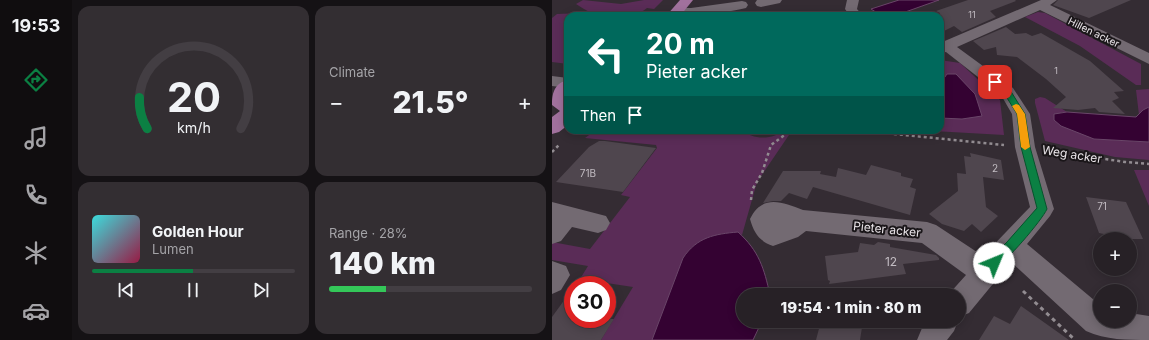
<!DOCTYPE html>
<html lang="en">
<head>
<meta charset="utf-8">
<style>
	body { margin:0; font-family:Inter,sans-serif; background:#332e32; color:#f1f3f6; height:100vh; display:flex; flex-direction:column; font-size:15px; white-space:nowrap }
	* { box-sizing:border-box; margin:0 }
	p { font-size:13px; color:#a4a3a7 }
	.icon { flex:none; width:22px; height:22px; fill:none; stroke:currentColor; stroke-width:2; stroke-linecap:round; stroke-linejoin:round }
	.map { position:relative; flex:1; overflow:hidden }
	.drawer { display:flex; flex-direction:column; gap:6px; padding:6px; background:#151215; width:480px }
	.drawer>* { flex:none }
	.hud { position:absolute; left:12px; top:12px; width:380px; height:122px; border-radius:12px; box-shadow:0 2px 10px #0003,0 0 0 1px #433e43; background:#00695c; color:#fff; overflow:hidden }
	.fabs { position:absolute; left:541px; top:232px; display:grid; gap:8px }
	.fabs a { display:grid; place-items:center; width:44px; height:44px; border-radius:50%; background:#272126; box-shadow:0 2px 10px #0003,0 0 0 1px #433e43; font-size:20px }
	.speed { position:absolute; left:12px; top:276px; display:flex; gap:8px; font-size:20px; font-weight:700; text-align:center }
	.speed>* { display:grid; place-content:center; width:52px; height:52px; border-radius:50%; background:#272126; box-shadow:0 2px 10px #0003,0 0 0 1px #433e43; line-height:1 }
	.speed .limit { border:6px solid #d22; background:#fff; color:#111 }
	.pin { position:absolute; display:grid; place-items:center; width:34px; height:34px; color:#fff; margin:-17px; border-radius:8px; box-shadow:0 2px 6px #0006 }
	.me { position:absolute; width:44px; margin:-22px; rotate:45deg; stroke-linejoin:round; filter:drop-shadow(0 0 3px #0008) }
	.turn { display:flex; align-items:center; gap:14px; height:84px; padding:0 16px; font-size:18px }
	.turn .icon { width:52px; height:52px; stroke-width:2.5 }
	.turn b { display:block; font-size:28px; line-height:34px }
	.then { display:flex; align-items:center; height:38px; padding:0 16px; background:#0003; gap:8px; font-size:15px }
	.big { font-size:30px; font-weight:800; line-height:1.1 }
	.drawer .card { flex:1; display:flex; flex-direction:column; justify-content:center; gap:6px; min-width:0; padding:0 14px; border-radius:12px; background:#332e32 }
	.drawer .dial { align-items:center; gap:0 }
	.dial svg { height:104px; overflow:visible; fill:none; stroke:#433e43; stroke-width:7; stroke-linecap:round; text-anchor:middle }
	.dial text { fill:#f1f3f6; stroke:none }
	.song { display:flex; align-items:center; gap:12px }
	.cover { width:48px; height:48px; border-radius:6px; background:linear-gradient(135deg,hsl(180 70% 55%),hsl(340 70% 35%)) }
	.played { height:4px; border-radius:2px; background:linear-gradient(90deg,#0b8043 50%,#433e43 50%) }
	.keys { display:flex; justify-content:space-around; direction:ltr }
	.heat { display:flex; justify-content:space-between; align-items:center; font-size:22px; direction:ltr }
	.charge { height:6px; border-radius:3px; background:linear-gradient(90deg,#34c759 28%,#433e43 0) }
	.drawer .tiles { flex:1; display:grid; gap:6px; grid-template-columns:repeat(2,1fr) }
	.trip { position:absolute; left:184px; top:288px; width:230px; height:40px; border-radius:20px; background:#272126; box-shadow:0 2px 10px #0003,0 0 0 1px #433e43; font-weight:800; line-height:40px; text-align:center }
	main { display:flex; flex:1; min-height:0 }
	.menu { display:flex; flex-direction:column; width:72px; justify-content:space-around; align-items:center; background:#100d0f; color:#a4a3a7 }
	.menu .icon { width:28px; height:28px }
	.menu .selected { color:#0b8043 }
	.menu b { font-size:18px; color:#f1f3f6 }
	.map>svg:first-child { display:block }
	.green { fill:#5a2c57 }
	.water { fill:#340232; stroke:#6a4669 }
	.building { fill:#4f464e }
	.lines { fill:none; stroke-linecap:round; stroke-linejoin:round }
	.path-far2 { stroke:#928c91; stroke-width:2; stroke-dasharray:2.5 2.5; stroke-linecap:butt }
	.path-far1 { stroke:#928c91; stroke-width:2.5; stroke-dasharray:3 3; stroke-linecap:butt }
	.path { stroke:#928c91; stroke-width:3; stroke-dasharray:4 4; stroke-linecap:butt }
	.minor { fill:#736a72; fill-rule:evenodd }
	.major { fill:#a1719d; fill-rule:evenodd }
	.route { fill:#0b8043; stroke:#07532c }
	.slow { fill:#f59e0b }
	.labels { text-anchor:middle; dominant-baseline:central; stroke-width:4; stroke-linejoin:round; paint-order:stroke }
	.far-number-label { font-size:9px; fill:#c2bcc2 }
	.far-street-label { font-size:10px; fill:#e9e4e8; stroke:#1a1619 }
	.number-label { font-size:10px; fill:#c2bcc2 }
	.street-label { font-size:12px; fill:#e9e4e8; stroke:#1a1619 }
	.near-number-label { font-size:12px; fill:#c2bcc2 }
</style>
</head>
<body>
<main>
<nav class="menu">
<b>19:53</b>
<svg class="icon selected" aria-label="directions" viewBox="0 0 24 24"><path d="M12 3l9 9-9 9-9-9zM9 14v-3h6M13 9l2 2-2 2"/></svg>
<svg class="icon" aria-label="music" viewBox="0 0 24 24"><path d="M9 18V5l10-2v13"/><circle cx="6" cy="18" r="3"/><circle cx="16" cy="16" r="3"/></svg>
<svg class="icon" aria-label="phone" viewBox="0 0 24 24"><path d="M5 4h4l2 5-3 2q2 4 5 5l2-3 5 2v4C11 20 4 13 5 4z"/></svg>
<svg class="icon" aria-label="climate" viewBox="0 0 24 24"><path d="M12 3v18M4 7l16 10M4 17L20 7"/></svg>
<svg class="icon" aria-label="car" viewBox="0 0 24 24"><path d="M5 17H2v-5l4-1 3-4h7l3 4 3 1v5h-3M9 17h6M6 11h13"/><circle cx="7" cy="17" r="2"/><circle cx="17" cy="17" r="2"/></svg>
</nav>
<section class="drawer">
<div class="tiles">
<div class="card dial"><svg viewBox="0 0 100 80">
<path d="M14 69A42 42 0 1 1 86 69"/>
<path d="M14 69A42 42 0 0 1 8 45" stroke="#0b8043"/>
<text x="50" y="56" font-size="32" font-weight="700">20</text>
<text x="50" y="72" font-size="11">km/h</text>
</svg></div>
<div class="card"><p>Climate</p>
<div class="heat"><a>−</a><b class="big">21.5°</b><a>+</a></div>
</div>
<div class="card">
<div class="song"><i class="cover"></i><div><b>Golden Hour</b><p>Lumen</p></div></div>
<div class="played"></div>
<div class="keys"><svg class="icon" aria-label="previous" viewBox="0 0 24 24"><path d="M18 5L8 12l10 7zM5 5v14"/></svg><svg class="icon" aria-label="pause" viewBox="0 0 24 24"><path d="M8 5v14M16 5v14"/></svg><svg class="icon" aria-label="next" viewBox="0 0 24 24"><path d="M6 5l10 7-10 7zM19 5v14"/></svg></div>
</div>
<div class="card"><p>Range · 28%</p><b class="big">140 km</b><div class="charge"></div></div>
</div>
</section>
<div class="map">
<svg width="597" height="340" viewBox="0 0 597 340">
	<rect width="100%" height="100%" fill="#342c33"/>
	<!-- green -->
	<path class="green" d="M 31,0 L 69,4 L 92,0 L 111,0 L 102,9 L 95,8 C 82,19 57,19 40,13 C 35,11 29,7 24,4 Z
		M 486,12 L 493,13 L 589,64 L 589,85 L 584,85 L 528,46 L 473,17 Z
		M 31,13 L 38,16 L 16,16 L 16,64 L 0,62 L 0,18 L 5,14 Z
		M 388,60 L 408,63 L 448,100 L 452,135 L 364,130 L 388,130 L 388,118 L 410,119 L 395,74 L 388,84 Z
		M 597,89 L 597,107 L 591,110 L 587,115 L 584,90 Z
		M 488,97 L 493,98 L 515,112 L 509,112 L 542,139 L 597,142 L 597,160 L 563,157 L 493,141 L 483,103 L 483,99 Z
		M 44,130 L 189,130 C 197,136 207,139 217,137 C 225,136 231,131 239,132 L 205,182 L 190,235 L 186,232 L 132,258 L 100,340 L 49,340 L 81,287 L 28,279 L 36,266 L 0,260 L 0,242 L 38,249 L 78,197 L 69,195 L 105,148 L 104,145 L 33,138 Z
		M 582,170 L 597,170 L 597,206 Z"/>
	<!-- water -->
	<path class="water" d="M 347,0 L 387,0 L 342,16 L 330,16 L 319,9 Z
		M 395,74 L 404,74 L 423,94 L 430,116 L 410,119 L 388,118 L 388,84 Z
		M 597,107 L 597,142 L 542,139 L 509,126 L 502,120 L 502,114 L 515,112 L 584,117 L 591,110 Z
		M 186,232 C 207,251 212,268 218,295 L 191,295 L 191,321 L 210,321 L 201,340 L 100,340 L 131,258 C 145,237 163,234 186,232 Z"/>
	<!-- building -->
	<path class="building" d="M 416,0 L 463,0 L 464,1 L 438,11 L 444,17 L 410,32 L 402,26 L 388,33 L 388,13 L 384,11 Z
		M 506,0 L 579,0 L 537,18 L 501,5 Z
		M 454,27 L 463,34 L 474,33 L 480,36 L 489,33 L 538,61 L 572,91 L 562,92 L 567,98 L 560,101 L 573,114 L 547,112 L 543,108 L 526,110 L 501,108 L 514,97 L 494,79 L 465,57 L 445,55 L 444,47 L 432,50 L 421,41 Z
		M 47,141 L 53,141 L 104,148 L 71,192 L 4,182 L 37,147 Z
		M 418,153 L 449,160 L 452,180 L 431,177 L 434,207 L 446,216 L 429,232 L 420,224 L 412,231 L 390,224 L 377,214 L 406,191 L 405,173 L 414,174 L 412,156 L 419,157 Z
		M 319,165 L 349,173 L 349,176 L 361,179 L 358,187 L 364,189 L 358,215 L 261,187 L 255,199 L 237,193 L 229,201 L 221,201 L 211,203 L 231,171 L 269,171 L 268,174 L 284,177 L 286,168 L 314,175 Z
		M 534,197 L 574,202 L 591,239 L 558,239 L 557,235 L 547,233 Z
		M 326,242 L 338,244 L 338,247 L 384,255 L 387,258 L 387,260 L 351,264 L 354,274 L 277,284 L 278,281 L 276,280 L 273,256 L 306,252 L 308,243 L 322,245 Z
		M 21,288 L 21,319 L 62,319 L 49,340 L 0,340 L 0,317 Z
		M 469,306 L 517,340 L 427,340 L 442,316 L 458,324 Z
		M 269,321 L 311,321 L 308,340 L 264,340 Z"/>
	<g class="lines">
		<!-- path-far2 -->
		<path class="path-far2" d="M 299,130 L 322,132
			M 237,132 L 240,130"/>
		<!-- path-far1 -->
		<path class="path-far1" d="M 312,131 L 452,145
			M 494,150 L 573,162 L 597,164
			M 0,152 L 8,144
			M 199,200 L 200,190 L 210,173 L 219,145 L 238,131"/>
		<!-- path -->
		<path class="path" d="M 471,291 L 523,340"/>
		<!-- minor -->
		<path class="minor" d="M 205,0 L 230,0 L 228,3 L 209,7 L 205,6 L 203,3 Z
			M 295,0 L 307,0 L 305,9 L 311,16 L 298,16 L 293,9 Z
			M 489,0 L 505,0 L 498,5 L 597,53 L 597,64 L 488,10 L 405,47 L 461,88 L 478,114 L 483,147 L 502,209 L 498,216 L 475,244 L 548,305 L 548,321 L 578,321 L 578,313 L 597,316 L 597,340 C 575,340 554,340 534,331 L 459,262 L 417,313 L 407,317 L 407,295 L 396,295 L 414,275 L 370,243 L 254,231 L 246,237 L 221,246 C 207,241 202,233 198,219 C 210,194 230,202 251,210 L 375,222 L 384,225 L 431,256 L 478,207 L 463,147 L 460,114 L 449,95 L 394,52 L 388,53 L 388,43 Z
			M 190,1 L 194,2 L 196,5 L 194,8 C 176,12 140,18 122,14 L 120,11 L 122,8 L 139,8 Z
			M 0,76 L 16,78 L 16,88 L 0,86 Z
			M 0,202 L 54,216 L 58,223 L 54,230 L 46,233 L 20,227 L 9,241 L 0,244 Z
			M 0,261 L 14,266 L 18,275 L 9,290 L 0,294 Z
			M 406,321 L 402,331 L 395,340 L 365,340 L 373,321 Z"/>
		<!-- major -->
		<path class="major" d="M 128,0 L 141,0 L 128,16 L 114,16 Z
			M 16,80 L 16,125 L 7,132 L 0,134 L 0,117 L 8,111 L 0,105 C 0,92 3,83 16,80 Z"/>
	</g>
	<!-- route -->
	<path class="route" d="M 443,80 L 458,90 L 473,114 L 478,147 L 495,209 C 490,220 453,264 442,268 L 438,267 L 437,263 L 438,259 L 455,242 L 485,208 L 469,147 L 465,114 L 452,93 L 439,82 Z"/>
	<!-- slow -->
	<path class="slow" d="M 464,104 L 467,105 L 473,114 L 478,147 L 473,150 L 469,147 L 465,114 L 460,106 Z"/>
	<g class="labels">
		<!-- far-number labels -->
		<g class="far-number-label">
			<text x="420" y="14">11</text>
			<text x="504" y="70">1</text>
		</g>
		<!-- far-street labels -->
		<g class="far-street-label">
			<text transform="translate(542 32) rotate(26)">Hillen acker</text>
		</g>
		<!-- number labels -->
		<g class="number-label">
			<text x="443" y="168">2</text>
			<text x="36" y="173">71B</text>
			<text x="550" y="206">71</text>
		</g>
		<!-- street labels -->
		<g class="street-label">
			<text transform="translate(520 154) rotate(9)">Weg acker</text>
			<text transform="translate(335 229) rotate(6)">Pieter acker</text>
		</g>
		<!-- near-number labels -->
		<g class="near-number-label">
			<text x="339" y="261">12</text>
		</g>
	</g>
</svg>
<div class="fabs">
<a>+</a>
<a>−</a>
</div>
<div class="speed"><div class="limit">30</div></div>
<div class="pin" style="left:443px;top:82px;background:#d93025"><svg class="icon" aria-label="arrive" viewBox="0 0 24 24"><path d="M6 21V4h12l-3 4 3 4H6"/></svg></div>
<svg class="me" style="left:442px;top:263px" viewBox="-20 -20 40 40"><circle r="19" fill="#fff"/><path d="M0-13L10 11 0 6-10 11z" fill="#0b8043"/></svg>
<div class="trip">19:54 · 1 min · 80 m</div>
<div class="hud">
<div class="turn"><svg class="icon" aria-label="left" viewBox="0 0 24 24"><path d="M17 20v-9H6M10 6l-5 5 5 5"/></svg><div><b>20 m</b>Pieter acker</div></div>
<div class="then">Then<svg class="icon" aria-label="arrive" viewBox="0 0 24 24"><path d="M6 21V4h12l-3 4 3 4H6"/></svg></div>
</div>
</div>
</main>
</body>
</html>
